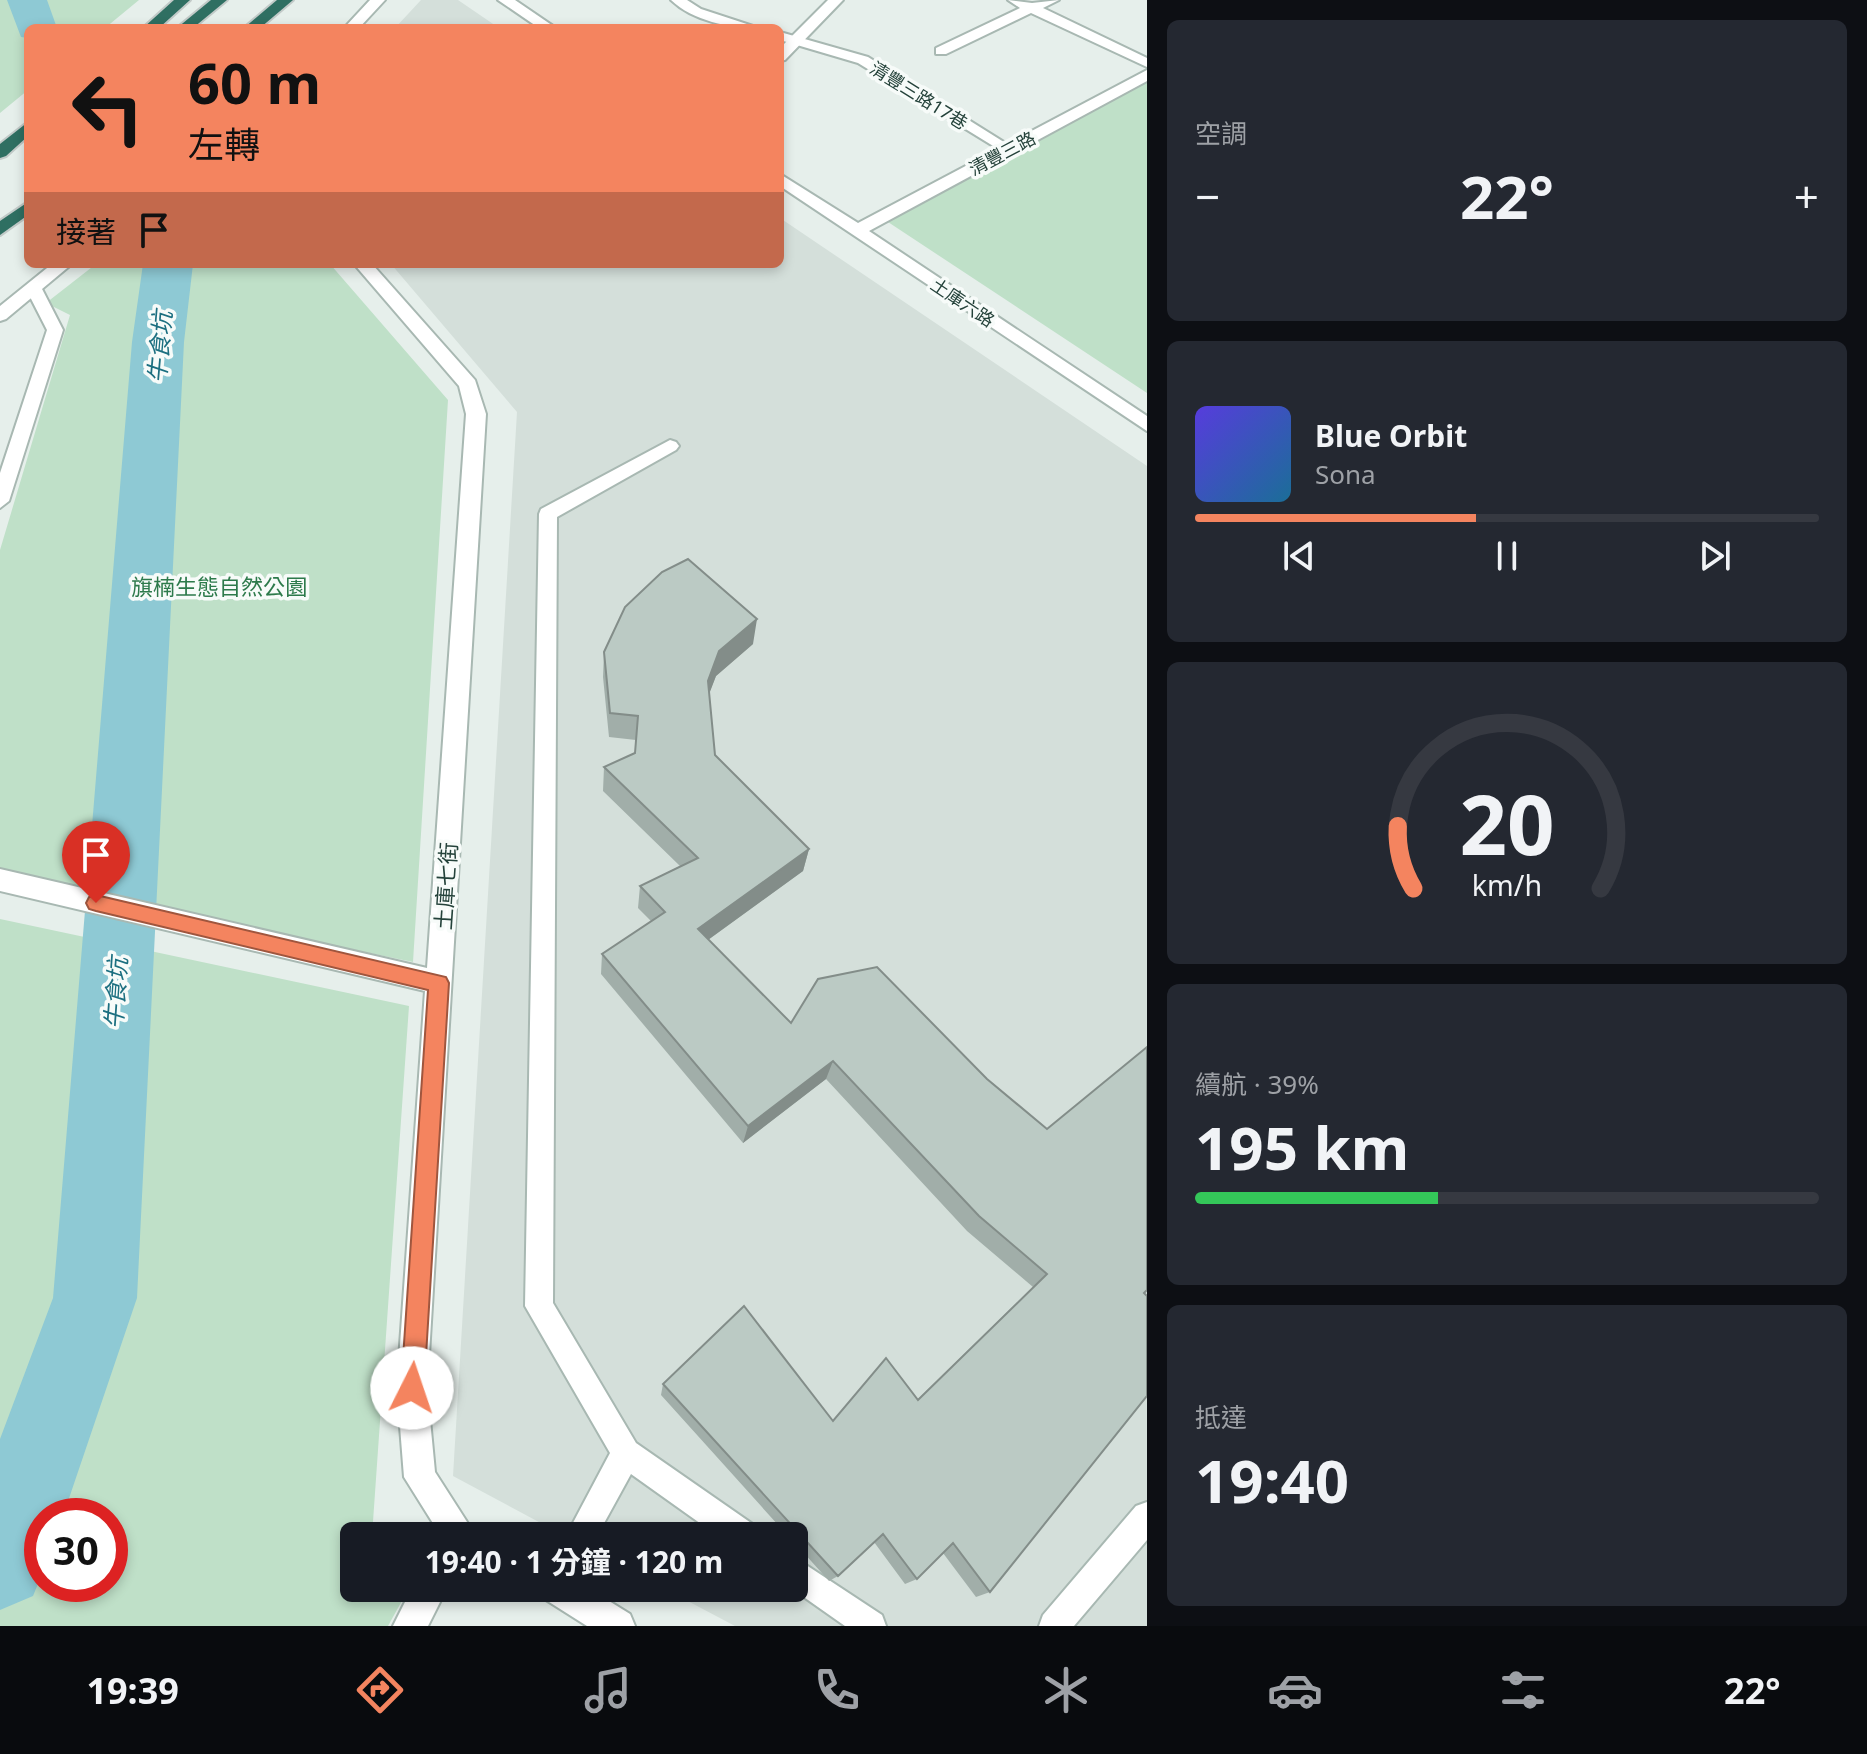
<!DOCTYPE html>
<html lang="zh-TW">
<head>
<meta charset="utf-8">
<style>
	body { margin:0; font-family:"Noto Sans","Noto Sans TC",sans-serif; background:#242831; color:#f1f3f6; height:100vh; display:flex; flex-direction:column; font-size:30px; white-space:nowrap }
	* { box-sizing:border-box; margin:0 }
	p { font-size:26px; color:#9ea1a6 }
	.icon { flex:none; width:44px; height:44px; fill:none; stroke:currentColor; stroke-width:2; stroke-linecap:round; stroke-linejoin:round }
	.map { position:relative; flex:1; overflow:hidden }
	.drawer { display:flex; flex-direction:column; gap:20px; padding:20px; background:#0d0f14; width:720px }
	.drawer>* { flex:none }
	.guide { position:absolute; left:24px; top:24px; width:760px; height:244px; border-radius:12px; box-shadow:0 4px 12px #0003; background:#f4845f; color:#111; overflow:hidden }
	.speed { position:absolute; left:24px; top:1498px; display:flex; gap:16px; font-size:40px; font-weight:700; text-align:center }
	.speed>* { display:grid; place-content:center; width:104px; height:104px; border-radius:50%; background:#171b24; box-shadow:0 4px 12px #0003; line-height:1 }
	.speed .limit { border:12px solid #d22; background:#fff; color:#111 }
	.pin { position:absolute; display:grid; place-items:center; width:68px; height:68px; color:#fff; margin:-82px -34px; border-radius:50% 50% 50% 0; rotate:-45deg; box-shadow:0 0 8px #0007 }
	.pin .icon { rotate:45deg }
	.me { position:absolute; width:88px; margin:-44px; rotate:4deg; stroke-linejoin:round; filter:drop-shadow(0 0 6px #0008) }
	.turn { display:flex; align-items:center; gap:28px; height:168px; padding:0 32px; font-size:36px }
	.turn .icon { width:104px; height:104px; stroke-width:2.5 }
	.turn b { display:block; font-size:56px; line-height:68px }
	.then { display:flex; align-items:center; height:76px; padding:0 32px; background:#0003; gap:16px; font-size:30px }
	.big { font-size:60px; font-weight:700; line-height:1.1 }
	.drawer .tile { flex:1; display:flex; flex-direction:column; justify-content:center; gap:12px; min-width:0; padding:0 28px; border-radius:12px; background:#242831 }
	.drawer .dial { align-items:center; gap:0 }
	.dial svg { height:208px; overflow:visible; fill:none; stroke:#363941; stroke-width:7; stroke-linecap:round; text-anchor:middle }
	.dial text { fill:#f1f3f6; stroke:none }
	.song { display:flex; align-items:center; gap:24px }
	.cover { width:96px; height:96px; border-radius:12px; background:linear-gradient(135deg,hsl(250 70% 55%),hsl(200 70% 35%)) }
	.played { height:8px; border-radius:4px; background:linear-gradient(90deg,#f4845f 45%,#363941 45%) }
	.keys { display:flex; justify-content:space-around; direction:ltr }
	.heat { display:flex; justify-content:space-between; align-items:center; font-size:44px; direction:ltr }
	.charge { height:12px; border-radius:6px; background:linear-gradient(90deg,#34c759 39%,#363941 0) }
	.trip { position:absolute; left:340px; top:1522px; width:468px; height:80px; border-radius:12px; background:#171b24; box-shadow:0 4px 12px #0003; font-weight:700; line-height:80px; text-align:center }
	.tabs { display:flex; height:128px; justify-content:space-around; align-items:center; background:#090b0e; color:#9ea1a6 }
	.tabs .icon { width:56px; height:56px }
	.tabs .selected { color:#f4845f }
	.tabs b { font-size:36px; color:#f1f3f6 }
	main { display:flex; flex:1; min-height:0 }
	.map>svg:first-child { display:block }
	.built { fill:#d4dfda }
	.green { fill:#bfe0c8; fill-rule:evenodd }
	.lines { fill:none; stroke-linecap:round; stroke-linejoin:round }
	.river { fill:#8ec9d4; fill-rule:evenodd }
	.service-casing { stroke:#a8b8b2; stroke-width:4 }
	.minor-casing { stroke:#a8b8b2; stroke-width:4 }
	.motorway-casing { stroke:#c2cac8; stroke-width:4 }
	.service { fill:#fff; fill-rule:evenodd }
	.minor { fill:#fff; fill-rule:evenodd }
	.motorway { fill:#2f6f62; fill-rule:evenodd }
	.wall { fill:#a1aea9 }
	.shaded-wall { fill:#838d89 }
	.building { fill:#bbcac4; stroke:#838d89; stroke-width:2 }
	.route { fill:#f4845f; stroke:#9f563e; stroke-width:2 }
	.labels { text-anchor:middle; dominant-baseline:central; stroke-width:7; stroke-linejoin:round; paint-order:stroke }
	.far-street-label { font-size:18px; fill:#24423a; stroke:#f7fbf9 }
	.park-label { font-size:22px; fill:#2d7a4b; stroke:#f7fbf9 }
	.street-label { font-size:22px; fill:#24423a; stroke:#f7fbf9 }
	.water-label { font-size:24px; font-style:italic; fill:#1c6f80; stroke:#f7fbf9 }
</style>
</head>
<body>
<main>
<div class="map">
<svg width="1147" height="1626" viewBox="0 0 1147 1626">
	<rect width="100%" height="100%" fill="#e6efeb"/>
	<!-- built -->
	<path class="built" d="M 421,0 L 458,0 L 499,28 L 395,28 Z
		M 780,218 L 1147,466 L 1147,1626 L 735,1626 L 663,1588 L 794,1588 L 794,1536 L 565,1536 L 453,1476 L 517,412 L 391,264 L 780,264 Z"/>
	<!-- green -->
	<path class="green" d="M 0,0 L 139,0 L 105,28 L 28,28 L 28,90 L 0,113 Z
		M 1147,79 L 1147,393 L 888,222 Z
		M 96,264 L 330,264 L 448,400 L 413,962 L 0,877 L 0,550 L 70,315 L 46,303 Z
		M 0,919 L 409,1006 L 372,1536 L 354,1536 L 354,1588 L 409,1588 L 388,1626 L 0,1626 ZM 110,1516 L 110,1584 L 42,1584 L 42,1516 Z"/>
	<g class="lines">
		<!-- river -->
		<path class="river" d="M 7,0 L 47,0 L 57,28 L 28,28 L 28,38 L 21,37 Z
			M 143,264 L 193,264 L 184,342 L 137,1298 L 63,1516 L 42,1516 L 42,1574 L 33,1596 L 0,1610 L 0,1439 L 53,1298 L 132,342 Z"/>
		<!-- service casing -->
		<g class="service-casing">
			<path id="service" d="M 671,0 L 687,0 L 701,9 L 759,28 C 729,28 693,21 671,0 Z
				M 1008,0 L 1032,3 L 1059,0 L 1043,8 L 1147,58 L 1147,67 L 1031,13 L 946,54 L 936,54 L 936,48 L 1020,8 Z
				M 780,32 L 868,57 L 1015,149 L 1013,152 L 1003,152 L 858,63 L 780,40 Z
				M 33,282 L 41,287 L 63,330 L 9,501 L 0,508 L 0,473 L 47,330 L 25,287 Z
				M 670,440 L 676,442 L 679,446 L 676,450 L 557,517 L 553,1303 L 636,1443 L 754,1525 L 758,1536 L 718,1536 L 631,1474 L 597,1536 L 566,1536 L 610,1453 L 525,1306 L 539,514 L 541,509 Z
				M 1147,1502 L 1147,1540 L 1074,1626 L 1039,1626 L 1043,1615 L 1136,1506 Z
				M 794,1557 L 882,1615 L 886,1626 L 845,1626 L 791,1588 L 794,1588 Z"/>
		</g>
		<!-- minor casing -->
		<g class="minor-casing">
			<path id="minor" d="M 370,0 L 385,0 L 359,28 L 344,28 Z
				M 498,0 L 515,0 L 556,28 L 539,28 Z
				M 828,0 L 843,0 L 785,60 L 780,61 L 780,48 Z
				M 1147,70 L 1147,81 L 869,231 L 1147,416 L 1147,431 L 780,186 L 780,174 L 858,223 Z
				M 52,264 L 72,264 L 6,319 L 0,321 L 0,306 Z
				M 354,264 L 372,264 L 475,380 L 486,414 L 427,1388 L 435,1472 L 476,1536 L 441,1536 L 404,1477 L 397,1388 L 425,991 L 0,891 L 0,869 L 427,968 L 466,414 L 459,386 Z
				M 412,1588 L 447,1588 L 428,1626 L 393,1626 Z
				M 541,1588 L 588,1588 L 630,1614 L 635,1626 L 587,1626 L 546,1600 Z"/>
		</g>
		<!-- motorway casing -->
		<g class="motorway-casing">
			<path id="motorway" d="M 174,0 L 190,0 L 159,28 L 143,28 Z
				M 211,0 L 227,0 L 193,28 L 177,28 Z
				M 277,0 L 293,0 L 260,28 L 244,28 Z
				M 28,122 L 28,136 L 6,156 L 0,158 L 0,144 Z
				M 28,202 L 28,215 L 0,235 L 0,221 Z"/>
		</g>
		<!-- service -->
		<use href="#service" class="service"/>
		<!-- minor -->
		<use href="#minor" class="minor"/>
		<!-- motorway -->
		<use href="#motorway" class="motorway"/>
	</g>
	<!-- wall -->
	<path class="wall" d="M 753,644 L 716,676 L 709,693 L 715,755 L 809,849 L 803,871 L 708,940 L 791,1023 L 1144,1293 L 990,1592 L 976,1597 L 943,1553 L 917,1579 L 905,1584 L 874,1542 L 838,1576 L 829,1581 L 794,1542 L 794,1536 L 788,1536 L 661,1395 L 663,1384 L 833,1421 L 918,1399 L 1033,1287 L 967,1231 L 826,1079 L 743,1143 L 601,974 L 602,954 L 651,921 L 638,908 L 640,886 L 680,866 L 603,791 L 604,767 L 635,753 L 636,740 L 609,737 L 603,677 L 604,652 Z"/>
	<!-- shaded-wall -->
	<path class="shaded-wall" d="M 757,619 L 753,644 L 716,676 L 705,705 L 708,681 L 719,651 Z
		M 809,849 L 803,871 L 694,950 L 698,929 Z
		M 833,1061 L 826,1079 L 743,1143 L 748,1126 Z"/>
	<!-- building -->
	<path class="building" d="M 688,559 L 757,619 L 719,651 L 708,681 L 715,755 L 809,849 L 698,929 L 791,1023 L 818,979 L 877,967 L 987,1079 L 1047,1129 L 1147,1047 L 1147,1290 L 1144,1293 L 1147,1296 L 1147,1396 L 990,1592 L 953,1543 L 917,1579 L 883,1534 L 838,1576 L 663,1384 L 744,1306 L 833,1421 L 886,1358 L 918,1400 L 1047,1274 L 979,1216 L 833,1061 L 748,1126 L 602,954 L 665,912 L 640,886 L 698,858 L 604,767 L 635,753 L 638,716 L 610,713 L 604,652 L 625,607 L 662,572 Z"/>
	<!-- route -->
	<path class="route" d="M 96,895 L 446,977 L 449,983 L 424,1388 L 421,1396 L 412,1400 L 404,1396 L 401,1388 L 428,990 L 96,911 L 89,909 L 86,903 L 89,897 Z"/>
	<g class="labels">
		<!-- far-street labels -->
		<g class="far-street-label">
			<text transform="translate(919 95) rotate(32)">清豐三路17巷</text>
			<text transform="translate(1002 153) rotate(-28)">清豐三路</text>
			<text transform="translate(963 302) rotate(34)">土庫六路</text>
		</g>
		<!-- park labels -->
		<g class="park-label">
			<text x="219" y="586">旗楠生態自然公園</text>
		</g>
		<!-- street labels -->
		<g class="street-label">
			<text transform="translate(445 886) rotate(-86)">土庫七街</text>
		</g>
		<!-- water labels -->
		<g class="water-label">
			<text transform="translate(159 347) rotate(-85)">牛食坑</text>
			<text transform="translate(115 993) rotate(-86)">牛食坑</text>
		</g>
	</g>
</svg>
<div class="speed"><div class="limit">30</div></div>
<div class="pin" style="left:96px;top:903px;background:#d93025"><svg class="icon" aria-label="arrive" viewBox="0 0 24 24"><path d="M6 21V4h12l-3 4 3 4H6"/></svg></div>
<svg class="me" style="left:412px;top:1388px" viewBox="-20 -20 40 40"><circle r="19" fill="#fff"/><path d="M0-13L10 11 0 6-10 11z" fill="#f4845f"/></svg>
<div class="trip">19:40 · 1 分鐘 · 120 m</div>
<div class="guide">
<div class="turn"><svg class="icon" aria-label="left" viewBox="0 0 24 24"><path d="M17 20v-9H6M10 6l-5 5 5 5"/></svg><div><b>60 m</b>左轉</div></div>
<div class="then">接著<svg class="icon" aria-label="arrive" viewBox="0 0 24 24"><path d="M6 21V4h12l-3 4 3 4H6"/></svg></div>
</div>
</div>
<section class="drawer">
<div class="tile"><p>空調</p>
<div class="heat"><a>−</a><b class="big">22°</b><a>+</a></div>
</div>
<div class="tile">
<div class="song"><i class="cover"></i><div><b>Blue Orbit</b><p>Sona</p></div></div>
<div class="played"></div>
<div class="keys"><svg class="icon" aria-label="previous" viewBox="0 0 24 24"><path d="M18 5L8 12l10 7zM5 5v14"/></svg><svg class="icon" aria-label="pause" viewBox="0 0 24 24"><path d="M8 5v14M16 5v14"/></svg><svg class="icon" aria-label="next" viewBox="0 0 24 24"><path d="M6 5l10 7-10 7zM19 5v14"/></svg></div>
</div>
<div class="tile dial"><svg viewBox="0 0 100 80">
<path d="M14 69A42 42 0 1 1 86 69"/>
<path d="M14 69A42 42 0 0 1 8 45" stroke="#f4845f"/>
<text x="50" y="56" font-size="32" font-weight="700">20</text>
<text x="50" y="72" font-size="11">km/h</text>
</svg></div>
<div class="tile"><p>續航 · 39%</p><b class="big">195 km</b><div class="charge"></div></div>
<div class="tile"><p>抵達</p><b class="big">19:40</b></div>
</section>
</main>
<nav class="tabs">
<b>19:39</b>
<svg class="icon selected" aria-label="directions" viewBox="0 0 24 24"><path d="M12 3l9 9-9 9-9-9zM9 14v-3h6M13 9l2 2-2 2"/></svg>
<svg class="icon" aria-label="music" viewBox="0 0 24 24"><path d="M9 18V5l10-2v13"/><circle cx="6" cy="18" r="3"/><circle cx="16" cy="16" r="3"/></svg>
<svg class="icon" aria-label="phone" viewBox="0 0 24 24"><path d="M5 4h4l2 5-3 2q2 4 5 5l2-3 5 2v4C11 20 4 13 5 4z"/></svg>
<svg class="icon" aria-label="climate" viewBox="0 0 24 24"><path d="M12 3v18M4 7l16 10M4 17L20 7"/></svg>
<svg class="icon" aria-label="car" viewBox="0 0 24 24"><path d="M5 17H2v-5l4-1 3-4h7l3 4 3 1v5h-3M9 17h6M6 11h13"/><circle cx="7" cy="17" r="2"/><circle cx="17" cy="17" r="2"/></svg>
<svg class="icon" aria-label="filters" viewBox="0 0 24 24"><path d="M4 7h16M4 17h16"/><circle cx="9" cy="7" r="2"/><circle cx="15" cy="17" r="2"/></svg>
<b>22°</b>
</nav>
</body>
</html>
